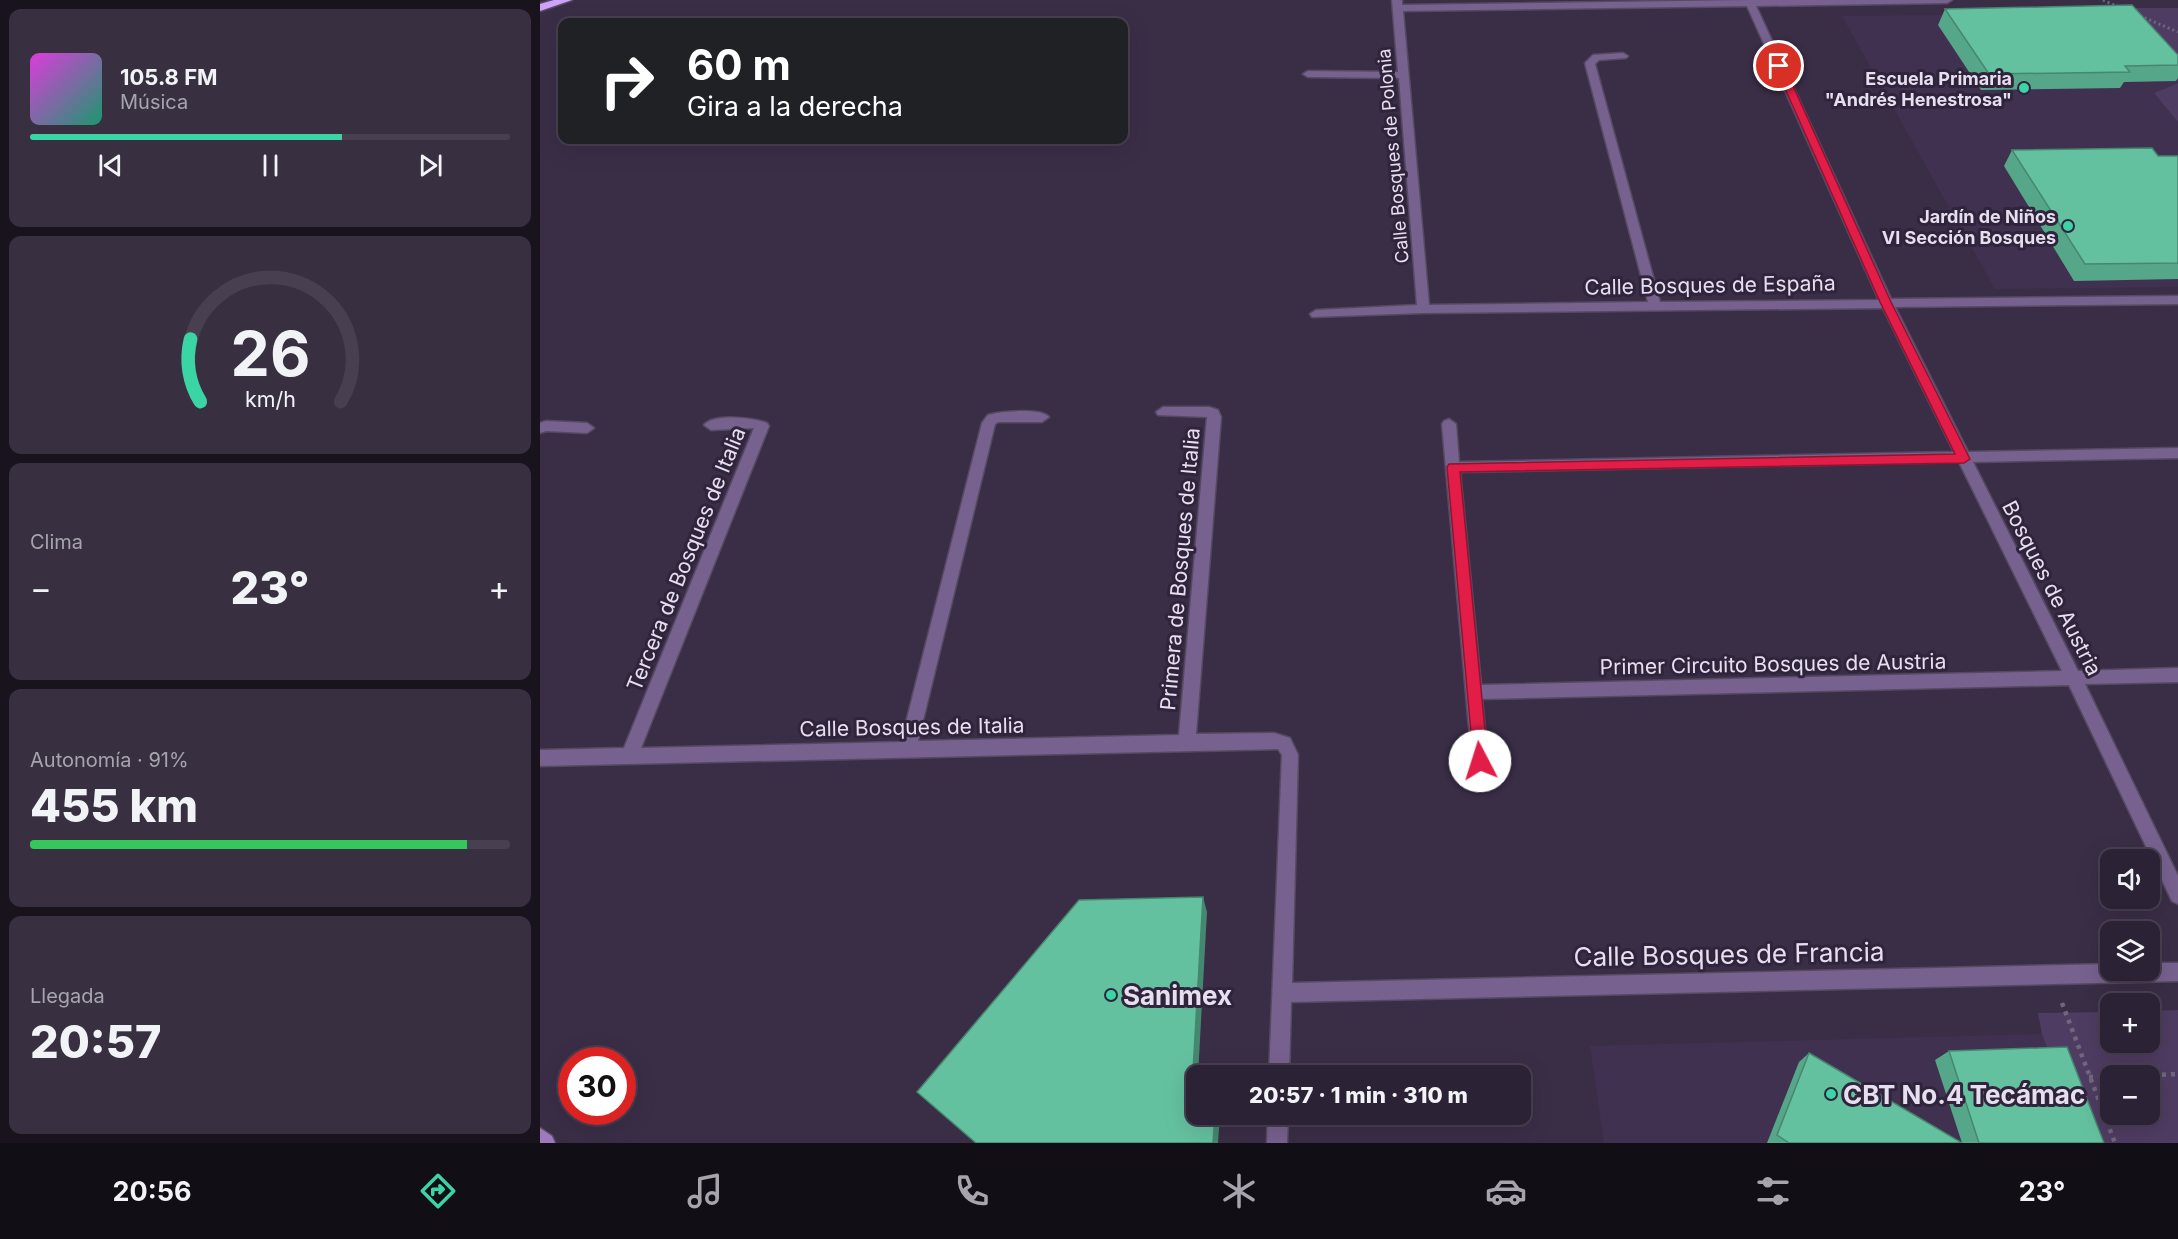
<!DOCTYPE html>
<html lang="es">
<head>
<meta charset="utf-8">
<style>
	body { margin:0; font-family:Inter,sans-serif; background:#382f41; color:#f1f3f6; height:100vh; display:flex; flex-direction:column; font-size:22px; white-space:nowrap }
	* { box-sizing:border-box; margin:0 }
	p { font-size:20px; color:#a6a4ad }
	.icon { flex:none; width:33px; height:33px; fill:none; stroke:currentColor; stroke-width:2; stroke-linecap:round; stroke-linejoin:round }
	.map { position:relative; flex:1; overflow:hidden }
	.drawer { display:flex; flex-direction:column; gap:9px; padding:9px; background:#18131d; width:540px }
	.drawer>* { flex:none }
	.hud { position:absolute; left:18px; top:18px; width:570px; height:126px; border-radius:12px; box-shadow:0 6px 24px #0002,0 0 0 2px #483f50; background:#202124; color:#fff; overflow:hidden }
	.buttons { position:absolute; left:1560px; top:849px; display:grid; gap:12px }
	.buttons a { display:grid; place-items:center; width:60px; height:60px; border-radius:12px; background:#2c2235; box-shadow:0 6px 24px #0002,0 0 0 2px #483f50; font-size:30px }
	.speed { position:absolute; left:18px; top:1047px; display:flex; gap:12px; font-size:30px; font-weight:700; text-align:center }
	.speed>* { display:grid; place-content:center; width:78px; height:78px; border-radius:50%; background:#2c2235; box-shadow:0 6px 24px #0002,0 0 0 2px #483f50; line-height:1 }
	.speed .limit { border:9px solid #d22; background:#fff; color:#111 }
	.pin { position:absolute; display:grid; place-items:center; width:51px; height:51px; color:#fff; margin:-26px; border:3px solid #fff; border-radius:50%; box-shadow:0 2px 6px #0007 }
	.me { position:absolute; width:66px; margin:-33px; rotate:355deg; stroke-linejoin:round; filter:drop-shadow(0 0 4px #0008) }
	.turn { display:flex; align-items:center; gap:21px; height:126px; padding:0 30px; font-size:27px }
	.turn .icon { width:78px; height:78px; stroke-width:2.5 }
	.turn b { display:block; font-size:42px; line-height:51px }
	.big { font-size:45px; font-weight:800; line-height:1.1 }
	.drawer .tile { flex:1; display:flex; flex-direction:column; justify-content:center; gap:9px; min-width:0; padding:0 21px; border-radius:12px; background:#382f41 }
	.drawer .dial { align-items:center; gap:0 }
	.dial svg { height:156px; overflow:visible; fill:none; stroke:#483f50; stroke-width:7; stroke-linecap:round; text-anchor:middle }
	.dial text { fill:#f1f3f6; stroke:none }
	.song { display:flex; align-items:center; gap:18px }
	.cover { width:72px; height:72px; border-radius:9px; background:linear-gradient(135deg,hsl(300 70% 55%),hsl(160 70% 35%)) }
	.played { height:6px; border-radius:3px; background:linear-gradient(90deg,#3bd4a4 65%,#483f50 65%) }
	.keys { display:flex; justify-content:space-around; direction:ltr }
	.heat { display:flex; justify-content:space-between; align-items:center; font-size:33px; direction:ltr }
	.charge { height:9px; border-radius:4px; background:linear-gradient(90deg,#34c759 91%,#483f50 0) }
	.trip { position:absolute; left:646px; top:1065px; width:345px; height:60px; border-radius:12px; background:#2c2235; box-shadow:0 6px 24px #0002,0 0 0 2px #483f50; font-weight:800; line-height:60px; text-align:center }
	.tabs { display:flex; height:96px; justify-content:space-around; align-items:center; background:#120e15; color:#a6a4ad }
	.tabs .icon { width:42px; height:42px }
	.tabs .active { color:#3bd4a4 }
	.tabs b { font-size:27px; color:#f1f3f6 }
	main { display:flex; flex:1; min-height:0 }
	.map>svg:first-child { display:block }
	.built { fill:#413151 }
	.green { fill:#4f3c62; fill-rule:evenodd }
	.lines { fill:none; stroke-linecap:round; stroke-linejoin:round }
	.minor-casing { stroke:#564a62; stroke-width:3 }
	.secondary-casing { stroke:#564a62; stroke-width:3 }
	.motorway-casing { stroke:#564a62; stroke-width:3 }
	.path-far1 { stroke:#71677d; stroke-width:3; stroke-dasharray:2 3; stroke-linecap:butt }
	.path { stroke:#71677d; stroke-width:4.5; stroke-dasharray:4 5; stroke-linecap:butt }
	.minor { fill:#77618e; fill-rule:evenodd }
	.secondary { fill:#9d79c0; fill-rule:evenodd }
	.motorway { fill:#cea2fb; fill-rule:evenodd }
	.wall { fill:#56a689 }
	.shaded-wall { fill:#46876f }
	.building { fill:#64c19f; stroke:#46876f; stroke-width:1.5 }
	.route { fill:#e11d48; stroke:#92132f; stroke-width:1.5 }
	.poi-dot { fill:#3bd4a4; stroke:#30243c; stroke-width:2 }
	.labels { text-anchor:middle; dominant-baseline:central; stroke-width:6; stroke-linejoin:round; paint-order:stroke }
	.far-poi-label { font-size:18px; font-weight:bold; fill:#e6dfef; stroke:#30243c; text-anchor:end }
	.far-street-label { font-size:18px; fill:#e6dfef; stroke:#30243c }
	.street-label { font-size:21px; fill:#e6dfef; stroke:#30243c }
	.near-street-label { font-size:26px; fill:#e6dfef; stroke:#30243c }
	.near-poi-label { font-size:26px; font-weight:bold; fill:#e6dfef; stroke:#30243c; text-anchor:start }
</style>
</head>
<body>
<main>
<section class="drawer">
<div class="tile">
<div class="song"><i class="cover"></i><div><b>105.8 FM</b><p>Música</p></div></div>
<div class="played"></div>
<div class="keys"><svg class="icon" aria-label="previous" viewBox="0 0 24 24"><path d="M18 5L8 12l10 7zM5 5v14"/></svg><svg class="icon" aria-label="pause" viewBox="0 0 24 24"><path d="M8 5v14M16 5v14"/></svg><svg class="icon" aria-label="next" viewBox="0 0 24 24"><path d="M6 5l10 7-10 7zM19 5v14"/></svg></div>
</div>
<div class="tile dial"><svg viewBox="0 0 100 80">
<path d="M14 69A42 42 0 1 1 86 69"/>
<path d="M14 69A42 42 0 0 1 9 37" stroke="#3bd4a4"/>
<text x="50" y="56" font-size="32" font-weight="700">26</text>
<text x="50" y="72" font-size="11">km/h</text>
</svg></div>
<div class="tile"><p>Clima</p>
<div class="heat"><a>−</a><b class="big">23°</b><a>+</a></div>
</div>
<div class="tile"><p>Autonomía · 91%</p><b class="big">455 km</b><div class="charge"></div></div>
<div class="tile"><p>Llegada</p><b class="big">20:57</b></div>
</section>
<div class="map">
<svg width="1638" height="1143" viewBox="0 0 1638 1143">
	<rect width="100%" height="100%" fill="#3a2e47"/>
	<!-- built -->
	<path class="built" d="M 1577,13 L 1638,73 L 1638,83 L 1614,93 L 1638,122 L 1638,287 L 1455,289 L 1302,16 Z
		M 1502,1034 L 1543,1143 L 1064,1143 L 1050,1046 Z"/>
	<!-- green -->
	<path class="green" d="M 1583,8 L 1638,8 L 1638,73 Z
		M 1638,83 L 1638,122 L 1614,93 Z
		M 1638,1010 L 1638,1143 L 1543,1143 L 1502,1034 L 1498,1013 L 1570,1012 L 1570,1042 L 1610,1042 L 1610,1011 ZM 1570,1076 L 1610,1076 L 1610,1114 L 1570,1114 Z"/>
	<g class="lines">
		<!-- minor casing -->
		<g class="minor-casing">
			<path id="minor" d="M 852,0 L 862,0 L 862,5 L 1207,0 L 1412,0 L 1407,3 L 1216,6 L 1351,299 L 1638,296 L 1638,304 L 1355,307 L 1428,452 L 1638,448 L 1638,458 L 1433,462 L 1538,671 L 1638,668 L 1638,682 L 1545,684 L 1638,876 L 1638,904 L 1632,901 L 1529,685 L 942,699 L 948,761 L 946,766 L 940,769 L 934,766 L 932,761 L 902,424 L 904,421 L 909,419 L 916,424 L 919,462 L 1414,452 L 1343,308 L 883,313 L 772,317 L 770,314 L 776,310 L 877,305 L 859,78 L 768,77 L 763,74 L 768,71 L 858,72 ZM 1207,6 L 1339,300 L 1120,302 L 1055,64 L 1059,60 L 1086,58 L 1088,56 L 1083,53 L 1053,55 L 1045,63 L 1108,302 L 889,305 L 863,11 ZM 1419,462 L 1522,671 L 941,685 L 920,472 Z
				M 623,407 L 669,407 L 678,410 L 681,417 L 656,734 L 734,733 L 750,738 L 758,755 L 752,983 L 1570,964 L 1570,970 L 1610,970 L 1610,963 L 1638,963 L 1638,981 L 751,1002 L 749,1076 L 729,1076 L 742,755 L 738,749 L 0,766 L 0,750 L 84,748 L 214,428 L 171,430 L 164,425 C 174,413 213,418 227,423 L 229,426 L 101,748 L 361,742 L 442,423 L 448,415 C 460,411 501,408 509,417 L 502,422 L 458,422 L 455,424 L 378,741 L 639,735 L 667,417 L 618,415 L 616,412 Z
				M 6,421 L 47,423 L 54,428 L 47,433 L 6,431 L 0,433 L 0,423 Z
				M 728,1114 L 748,1114 L 747,1143 L 727,1143 Z"/>
		</g>
		<!-- secondary casing -->
		<g class="secondary-casing">
			<path id="secondary" d="M 0,1128 L 12,1136 L 15,1143 L 0,1143 Z"/>
		</g>
		<!-- motorway casing -->
		<g class="motorway-casing">
			<path id="motorway" d="M 14,0 L 32,0 L 0,11 L 0,4 Z"/>
		</g>
		<!-- path-far1 -->
		<path class="path-far1" d="M 1563,0 L 1579,7
			M 1600,16 L 1638,32"/>
		<!-- path -->
		<path class="path" d="M 1522,1003 L 1575,1143
			M 1595,1076 L 1638,1074
			M 1549,1077 L 1570,1076"/>
		<!-- minor -->
		<use href="#minor" class="minor"/>
		<!-- secondary -->
		<use href="#secondary" class="secondary"/>
		<!-- motorway -->
		<use href="#motorway" class="motorway"/>
	</g>
	<!-- wall -->
	<path class="wall" d="M 1405,9 L 1638,55 L 1638,78 L 1636,81 L 1584,82 L 1580,88 L 1441,90 L 1398,25 Z
		M 1472,150 L 1618,156 L 1638,156 L 1638,279 L 1534,281 L 1464,166 Z
		M 1409,1051 L 1564,1143 L 1227,1143 L 1259,1062 L 1269,1053 L 1422,1143 L 1395,1060 Z"/>
	<!-- shaded-wall -->
	<path class="shaded-wall" d="M 663,897 L 667,912 L 658,1076 L 657,1076 L 653,1071 Z
		M 675,1114 L 680,1114 L 678,1143 L 673,1143 Z"/>
	<!-- building -->
	<path class="building" d="M 1592,5 L 1638,55 L 1638,65 L 1585,66 L 1590,72 L 1449,74 L 1405,9 Z
		M 1612,148 L 1618,156 L 1638,156 L 1638,263 L 1545,264 L 1472,150 Z
		M 663,897 L 653,1071 L 657,1076 L 657,1114 L 675,1114 L 673,1143 L 436,1143 L 377,1092 L 539,900 Z
		M 1527,1047 L 1564,1143 L 1439,1143 L 1409,1051 Z
		M 1269,1053 L 1422,1143 L 1249,1143 L 1237,1135 Z"/>
	<!-- route -->
	<path class="route" d="M 1239,63 L 1244,66 L 1351,302 L 1430,459 L 1424,463 L 920,472 L 948,761 L 945,766 L 940,768 L 934,766 L 907,467 L 909,464 L 1415,454 L 1340,302 L 1235,66 Z"/>
	<!-- markers -->
	<g class="poi-dot">
		<circle cx="1484" cy="88" r="6"/>
		<circle cx="1528" cy="226" r="6"/>
		<circle cx="571" cy="995" r="6"/>
		<circle cx="1291" cy="1094" r="6"/>
	</g>
	<g class="labels">
		<!-- far-poi labels -->
		<g class="far-poi-label">
			<text x="1472" y="78">Escuela Primaria<tspan x="1472" dy="21">"Andrés Henestrosa"</tspan></text>
			<text x="1516" y="216">Jardín de Niños<tspan x="1516" dy="21">VI Sección Bosques</tspan></text>
		</g>
		<!-- far-street labels -->
		<g class="far-street-label">
			<text transform="translate(853 156) rotate(-95)">Calle Bosques de Polonia</text>
		</g>
		<!-- street labels -->
		<g class="street-label">
			<text transform="translate(1170 285) rotate(-1)">Calle Bosques de España</text>
			<text transform="translate(146 559) rotate(-68)">Tercera de Bosques de Italia</text>
			<text transform="translate(640 569) rotate(-85)">Primera de Bosques de Italia</text>
			<text transform="translate(1512 588) rotate(63)">Bosques de Austria</text>
			<text transform="translate(1233 664) rotate(-1)">Primer Circuito Bosques de Austria</text>
			<text transform="translate(372 727) rotate(-1)">Calle Bosques de Italia</text>
		</g>
		<!-- near-street labels -->
		<g class="near-street-label">
			<text transform="translate(1189 954) rotate(-1)">Calle Bosques de Francia</text>
		</g>
		<!-- near-poi labels -->
		<g class="near-poi-label">
			<text x="583" y="995">Sanimex</text>
			<text x="1303" y="1094">CBT No.4 Tecámac</text>
		</g>
	</g>
</svg>
<div class="buttons">
<a><svg class="icon" aria-label="sound" viewBox="0 0 24 24"><path d="M4 9h4l5-4v14l-5-4H4zM17 9q2 3 0 6"/></svg></a>
<a><svg class="icon" aria-label="layers" viewBox="0 0 24 24"><path d="M12 4l9 5-9 5-9-5zM3 14l9 5 9-5"/></svg></a>
<a>+</a>
<a>−</a>
</div>
<div class="speed"><div class="limit">30</div></div>
<div class="pin" style="left:1239px;top:66px;background:#d93025"><svg class="icon" aria-label="arrive" viewBox="0 0 24 24"><path d="M6 21V4h12l-3 4 3 4H6"/></svg></div>
<svg class="me" style="left:940px;top:761px" viewBox="-20 -20 40 40"><circle r="19" fill="#fff"/><path d="M0-13L10 11 0 6-10 11z" fill="#e11d48"/></svg>
<div class="trip">20:57 · 1 min · 310 m</div>
<div class="hud">
<div class="turn"><svg class="icon" aria-label="right" viewBox="0 0 24 24"><path d="M7 20v-9h11M14 6l5 5-5 5"/></svg><div><b>60 m</b>Gira a la derecha</div></div>
</div>
</div>
</main>
<nav class="tabs">
<b>20:56</b>
<svg class="icon active" aria-label="directions" viewBox="0 0 24 24"><path d="M12 3l9 9-9 9-9-9zM9 14v-3h6M13 9l2 2-2 2"/></svg>
<svg class="icon" aria-label="music" viewBox="0 0 24 24"><path d="M9 18V5l10-2v13"/><circle cx="6" cy="18" r="3"/><circle cx="16" cy="16" r="3"/></svg>
<svg class="icon" aria-label="phone" viewBox="0 0 24 24"><path d="M5 4h4l2 5-3 2q2 4 5 5l2-3 5 2v4C11 20 4 13 5 4z"/></svg>
<svg class="icon" aria-label="climate" viewBox="0 0 24 24"><path d="M12 3v18M4 7l16 10M4 17L20 7"/></svg>
<svg class="icon" aria-label="car" viewBox="0 0 24 24"><path d="M5 17H2v-5l4-1 3-4h7l3 4 3 1v5h-3M9 17h6M6 11h13"/><circle cx="7" cy="17" r="2"/><circle cx="17" cy="17" r="2"/></svg>
<svg class="icon" aria-label="filters" viewBox="0 0 24 24"><path d="M4 7h16M4 17h16"/><circle cx="9" cy="7" r="2"/><circle cx="15" cy="17" r="2"/></svg>
<b>23°</b>
</nav>
</body>
</html>
